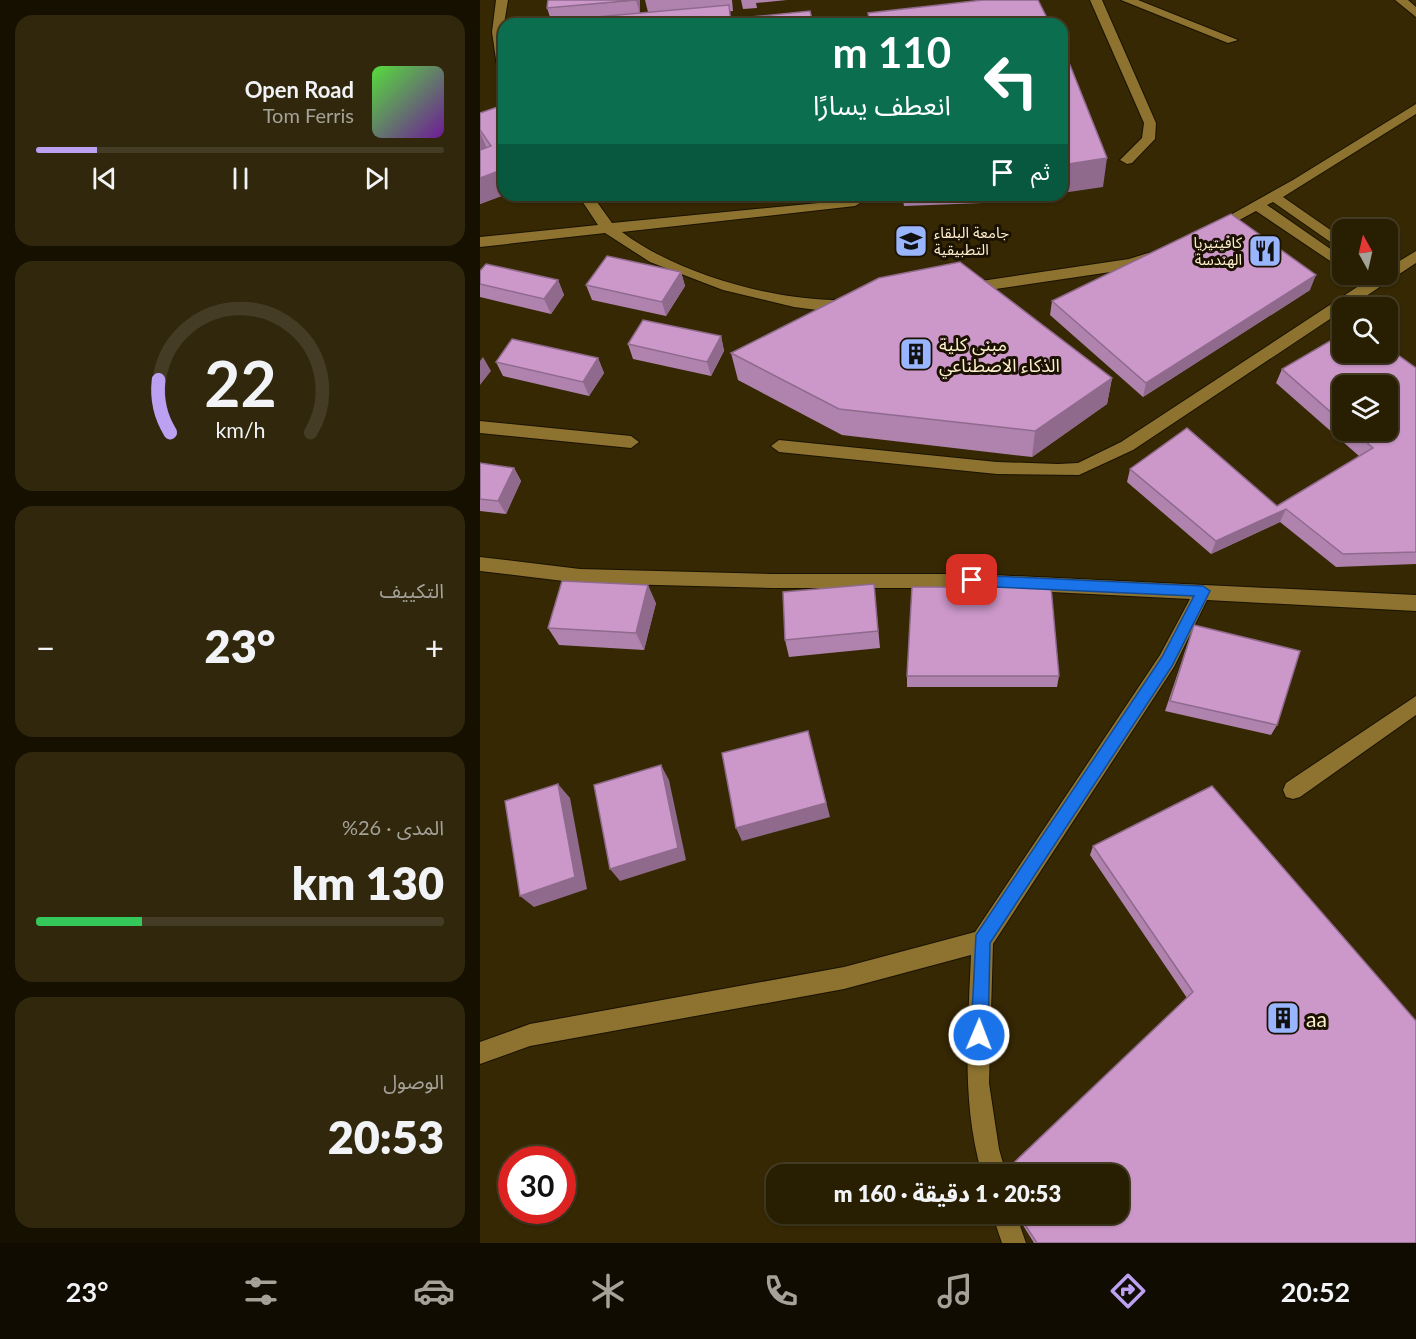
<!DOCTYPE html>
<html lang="ar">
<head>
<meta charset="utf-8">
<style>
	body { margin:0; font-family:Lato,"Noto Sans Arabic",sans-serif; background:#30270c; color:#f1f3f6; direction:rtl; height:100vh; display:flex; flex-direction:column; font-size:22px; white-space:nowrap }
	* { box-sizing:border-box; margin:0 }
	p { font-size:20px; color:#a5a299 }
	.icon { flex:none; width:33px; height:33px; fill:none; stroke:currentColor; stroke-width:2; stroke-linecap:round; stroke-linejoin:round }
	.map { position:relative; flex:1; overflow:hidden; direction:ltr }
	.panel { display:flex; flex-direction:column; gap:15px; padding:15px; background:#161001; width:480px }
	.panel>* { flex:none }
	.top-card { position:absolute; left:18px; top:18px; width:570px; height:183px; border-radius:18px; box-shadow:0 2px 4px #0004,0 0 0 2px #443c24; direction:rtl; background:#0b6e4f; color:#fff; overflow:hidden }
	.needle { width:39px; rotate:352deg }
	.fabs { position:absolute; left:852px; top:219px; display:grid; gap:12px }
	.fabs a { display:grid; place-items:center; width:66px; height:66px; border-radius:12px; background:#281e02; box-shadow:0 2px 4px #0004,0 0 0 2px #443c24; font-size:30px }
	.speed { position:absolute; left:18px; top:1146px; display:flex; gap:12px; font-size:30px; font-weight:700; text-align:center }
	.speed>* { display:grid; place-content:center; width:78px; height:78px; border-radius:50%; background:#281e02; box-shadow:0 2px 4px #0004,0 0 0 2px #443c24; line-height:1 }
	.speed .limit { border:9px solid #d22; background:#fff; color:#111 }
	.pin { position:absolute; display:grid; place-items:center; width:51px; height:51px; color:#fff; margin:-26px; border-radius:12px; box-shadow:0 3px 9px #0006 }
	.me { position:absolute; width:66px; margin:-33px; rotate:1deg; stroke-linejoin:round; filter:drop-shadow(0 0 4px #0008) }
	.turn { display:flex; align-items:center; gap:21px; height:126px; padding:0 18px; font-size:27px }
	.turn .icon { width:78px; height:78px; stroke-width:2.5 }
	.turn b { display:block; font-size:42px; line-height:51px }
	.then { display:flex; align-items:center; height:57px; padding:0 18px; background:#0003; gap:12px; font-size:22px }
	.big { font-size:45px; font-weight:800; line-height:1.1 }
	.panel .card { flex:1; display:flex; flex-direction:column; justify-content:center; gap:9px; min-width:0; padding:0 21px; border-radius:18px; background:#30270c }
	.panel .dial { align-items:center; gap:0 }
	.dial svg { height:156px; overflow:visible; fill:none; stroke:#443c24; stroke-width:7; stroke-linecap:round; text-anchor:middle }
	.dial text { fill:#f1f3f6; stroke:none }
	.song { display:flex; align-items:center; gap:18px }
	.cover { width:72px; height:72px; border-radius:9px; background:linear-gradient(135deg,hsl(110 70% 55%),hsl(280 70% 35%)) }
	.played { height:6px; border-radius:3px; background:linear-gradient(90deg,#bca0f2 15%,#443c24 15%) }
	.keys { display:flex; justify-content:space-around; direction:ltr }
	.heat { display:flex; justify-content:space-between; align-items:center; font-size:33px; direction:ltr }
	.charge { height:9px; border-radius:4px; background:linear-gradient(90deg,#34c759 26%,#443c24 0) }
	.trip { position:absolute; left:286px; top:1164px; width:363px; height:60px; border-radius:18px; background:#281e02; box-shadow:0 2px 4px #0004,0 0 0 2px #443c24; font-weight:800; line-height:60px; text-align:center; direction:rtl }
	.dock { display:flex; height:96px; justify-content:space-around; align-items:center; background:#100c01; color:#a5a299 }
	.dock .icon { width:42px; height:42px }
	.dock .active { color:#bca0f2 }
	.dock b { font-size:27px; color:#f1f3f6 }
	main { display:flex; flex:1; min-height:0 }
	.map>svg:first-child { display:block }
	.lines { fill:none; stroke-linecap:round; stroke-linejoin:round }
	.minor-casing { stroke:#1a1200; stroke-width:2 }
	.minor { fill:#8d732f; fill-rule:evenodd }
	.wall { fill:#af83ae; fill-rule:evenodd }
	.shaded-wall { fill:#8f6a8d }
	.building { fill:#cc98ca; stroke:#8f6a8d; stroke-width:1.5 }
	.route { fill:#1a73e8; stroke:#114b97; stroke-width:1.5 }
	.labels { text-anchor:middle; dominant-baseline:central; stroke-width:6; stroke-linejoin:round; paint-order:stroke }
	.far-poi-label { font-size:15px; fill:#fdefce; stroke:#1b1100; text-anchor:start }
	.poi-label { font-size:18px; fill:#fdefce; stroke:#1b1100; text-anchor:start }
	.near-poi-label { font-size:21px; fill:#fdefce; stroke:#1b1100; text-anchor:start }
</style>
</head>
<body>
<main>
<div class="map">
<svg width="936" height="1243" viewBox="0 0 936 1243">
	<rect width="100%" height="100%" fill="#362803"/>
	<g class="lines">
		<!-- minor casing -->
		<g class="minor-casing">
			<path id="minor" d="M 16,0 L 28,0 L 24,24 L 24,77 L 18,73 L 12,32 Z
				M 610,0 L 622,0 L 676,123 L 675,139 L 652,163 L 647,164 L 640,160 L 662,138 L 664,123 Z
				M 641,0 L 658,0 L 758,40 L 748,43 Z
				M 915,0 L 928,0 L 936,7 L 936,17 Z
				M 936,104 L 936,114 L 803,197 L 862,238 L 862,250 L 793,202 L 787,205 L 862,257 L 862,269 L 776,211 L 739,231 L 729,231 L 727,228 L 813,180 Z
				M 98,195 L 112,195 L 132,223 L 380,199 L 382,202 L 375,206 L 142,232 C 199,275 297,302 369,300 L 376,305 L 369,310 L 345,311 L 314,307 L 243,290 L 170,262 L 125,233 L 0,247 L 0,237 L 118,225 Z
				M 936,251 L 936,263 L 868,308 L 862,308 L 862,311 L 653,450 L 599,475 L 517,474 L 299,452 L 291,446 L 299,440 L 517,462 L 578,464 L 598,463 L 641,442 L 897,274 L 908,274 L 908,268 Z
				M 668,253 L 675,258 L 673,261 L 651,269 L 488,293 L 481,288 L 488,283 L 649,259 Z
				M 0,421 L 151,436 L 159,442 L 151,448 L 0,433 Z
				M 0,557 L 100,569 L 292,574 L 492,574 L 936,595 L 936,611 L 727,600 L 694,667 L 513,944 L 509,1083 L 519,1149 L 526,1174 L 502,1174 C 481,1102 488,1029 491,955 L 364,989 L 50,1046 L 0,1064 L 0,1042 L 50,1024 L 364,967 L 495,932 L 680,655 L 710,599 L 492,588 L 292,588 L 100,583 L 0,571 Z
				M 936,696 L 936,715 L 820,797 L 813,799 L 806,797 L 803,790 L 806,783 Z
				M 512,1214 L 536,1214 L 546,1243 L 522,1243 Z"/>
		</g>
		<!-- minor -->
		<use href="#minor" class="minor"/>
	</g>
	<!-- wall -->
	<path class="wall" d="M 160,0 L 160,13 L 168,12 L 165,0 L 252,0 L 253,11 L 72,23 L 67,8 Z
		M 261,0 L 307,0 L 276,3 L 277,8 L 263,9 Z
		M 24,106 L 24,195 L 0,204 L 0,113 Z
		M 422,195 L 570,195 L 529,202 L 424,206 Z
		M 0,271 L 78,280 L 84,295 L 71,314 L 0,297 Z
		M 201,272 L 205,286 L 186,316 L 112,300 L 106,285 Z
		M 830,290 L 663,397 L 570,315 L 572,301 Z
		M 241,336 L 244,351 L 231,376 L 153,359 L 148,344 Z
		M 251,353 L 632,378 L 627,404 L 552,457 L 362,435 L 258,380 Z
		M 118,358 L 124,373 L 109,396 L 23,376 L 16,362 Z
		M 936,368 L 936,564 L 856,567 L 800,522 L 731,554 L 647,482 L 650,469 L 797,506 L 879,456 L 796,383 L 802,369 ZM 862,386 L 908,430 L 862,430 Z
		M 0,463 L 34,468 L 41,481 L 26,514 L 0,511 Z
		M 394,584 L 400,648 L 309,657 L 305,640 Z
		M 176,603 L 164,650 L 79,645 L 68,628 Z
		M 714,625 L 797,725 L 791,735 L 685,711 Z
		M 427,676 L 579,676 L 577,687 L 427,687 Z
		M 613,846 L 936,1243 L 554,1243 L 536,1214 L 639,1214 L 707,998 L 610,855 Z"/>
	<!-- shaded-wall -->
	<path class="shaded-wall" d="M 156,0 L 160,0 L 160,15 Z
		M 0,132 L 7,149 L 0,151 Z
		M 627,158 L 623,187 L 582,193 L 582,165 Z
		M 24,169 L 24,195 L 0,204 L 0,178 Z
		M 529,195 L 570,195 L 529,202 Z
		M 201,272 L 205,286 L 186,316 L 182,302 Z
		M 836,275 L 830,290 L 663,397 L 666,383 Z
		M 78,280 L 84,295 L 71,314 L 64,299 Z
		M 241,336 L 244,351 L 231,376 L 227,362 Z
		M 3,357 L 11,371 L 0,385 L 0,361 Z
		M 118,358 L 124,373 L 109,396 L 103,382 Z
		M 632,378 L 627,404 L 552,457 L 555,431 Z
		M 34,468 L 41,481 L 26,514 L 18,501 Z
		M 806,509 L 800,522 L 731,554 L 736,541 Z
		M 168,585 L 176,603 L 164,650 L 156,633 Z
		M 328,731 L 350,817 L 262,841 L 256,828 Z
		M 181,765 L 189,780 L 206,860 L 140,881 L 130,869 Z
		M 78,784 L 90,798 L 107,889 L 54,907 L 40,896 Z"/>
	<!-- building -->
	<path class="building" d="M 68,0 L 156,0 L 67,8 Z
		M 503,0 L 558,0 L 570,24 L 390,24 L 388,13 Z
		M 249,5 L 251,24 L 105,24 L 105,18 Z
		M 330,11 L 333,24 L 272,24 L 271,17 Z
		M 582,48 L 590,65 L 627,158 L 582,165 Z
		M 23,105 L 24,106 L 24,169 L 0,178 L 0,150 L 11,146 L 0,130 L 0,113 Z
		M 751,214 L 836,275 L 666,383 L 572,301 Z
		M 127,256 L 201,272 L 182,302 L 106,285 Z
		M 480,262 L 632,378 L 555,431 L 359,409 L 251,353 L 399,278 Z
		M 6,264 L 78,280 L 64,299 L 0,284 L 0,271 Z
		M 163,320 L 241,336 L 227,362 L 148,344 Z
		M 862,334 L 862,352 L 908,352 L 908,348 L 936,368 L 936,552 L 863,554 L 806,509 L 736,541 L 650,469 L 707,428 L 797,506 L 893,448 L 872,430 L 908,430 L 908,386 L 862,386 L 862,422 L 802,369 Z
		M 32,339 L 118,358 L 103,382 L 16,362 Z
		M 0,463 L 34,468 L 18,501 L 0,499 Z
		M 82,581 L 168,585 L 156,633 L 68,628 Z
		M 394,584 L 398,631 L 305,640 L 303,592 Z
		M 432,587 L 571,587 L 579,676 L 427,676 Z
		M 714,625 L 820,651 L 797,725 L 690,701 Z
		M 328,731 L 346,803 L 256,828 L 242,753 Z
		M 181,765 L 198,848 L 130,869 L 114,785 Z
		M 78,784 L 95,877 L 40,896 L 25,801 Z
		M 732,786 L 936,1021 L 936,1243 L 557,1243 L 538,1214 L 639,1214 L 639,1174 L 522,1174 L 713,992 L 613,846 Z"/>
	<!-- route -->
	<path class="route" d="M 492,575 L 723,586 L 730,591 L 692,666 L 510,943 L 508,1035 L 505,1041 L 499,1044 L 493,1041 L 491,1035 L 496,935 L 682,657 L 714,596 L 492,586 L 486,580 Z"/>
	<!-- icons -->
	<defs>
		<g id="university-square" transform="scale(1.725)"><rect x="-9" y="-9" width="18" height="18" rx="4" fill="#99b5fd" stroke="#1b1100"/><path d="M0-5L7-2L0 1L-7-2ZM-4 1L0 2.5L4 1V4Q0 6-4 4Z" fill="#111"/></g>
		<g id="restaurant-square" transform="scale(1.725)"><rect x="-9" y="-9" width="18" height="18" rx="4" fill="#99b5fd" stroke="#1b1100"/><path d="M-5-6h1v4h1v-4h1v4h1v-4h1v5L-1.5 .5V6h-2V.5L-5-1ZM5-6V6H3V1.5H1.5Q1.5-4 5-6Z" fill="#111"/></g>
		<g id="building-square" transform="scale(1.725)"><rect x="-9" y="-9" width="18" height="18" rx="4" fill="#99b5fd" stroke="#1b1100"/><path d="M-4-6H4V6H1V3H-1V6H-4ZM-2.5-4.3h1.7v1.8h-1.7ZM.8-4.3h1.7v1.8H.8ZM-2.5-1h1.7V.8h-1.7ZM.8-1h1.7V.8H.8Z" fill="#111"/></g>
	</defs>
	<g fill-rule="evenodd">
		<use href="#university-square" x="431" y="241"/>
		<use href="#restaurant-square" x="785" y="251"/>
		<use href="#building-square" x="436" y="354"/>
		<use href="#building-square" x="803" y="1018"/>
	</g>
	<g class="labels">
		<!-- far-poi labels -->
		<g class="far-poi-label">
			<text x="454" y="232">جامعة البلقاء<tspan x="454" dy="17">التطبيقية</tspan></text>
			<text x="762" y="242" text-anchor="end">كافيتيريا<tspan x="762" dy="17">الهندسة</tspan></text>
		</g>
		<!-- poi labels -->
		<g class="poi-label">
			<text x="459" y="344">مبنى كلية<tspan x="459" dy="21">الذكاء الاصطناعي</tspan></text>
		</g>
		<!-- near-poi labels -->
		<g class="near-poi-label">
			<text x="826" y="1018">aa</text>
		</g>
	</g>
</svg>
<div class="fabs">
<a><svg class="needle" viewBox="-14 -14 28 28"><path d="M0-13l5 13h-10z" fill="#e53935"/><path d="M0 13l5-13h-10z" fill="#a5a299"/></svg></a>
<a><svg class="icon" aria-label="search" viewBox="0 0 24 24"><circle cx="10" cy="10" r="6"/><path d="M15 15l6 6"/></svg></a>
<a><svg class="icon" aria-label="layers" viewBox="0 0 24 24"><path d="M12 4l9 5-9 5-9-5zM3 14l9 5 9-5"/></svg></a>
</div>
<div class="speed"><div class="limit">30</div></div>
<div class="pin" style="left:492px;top:580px;background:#d93025"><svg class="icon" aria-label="arrive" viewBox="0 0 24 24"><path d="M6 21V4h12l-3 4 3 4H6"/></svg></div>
<svg class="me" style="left:499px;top:1035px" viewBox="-20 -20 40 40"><circle r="17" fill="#1a73e8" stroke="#fff" stroke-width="3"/><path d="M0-11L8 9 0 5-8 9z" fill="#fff"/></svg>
<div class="trip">20:53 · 1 دقيقة · 160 m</div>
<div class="top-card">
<div class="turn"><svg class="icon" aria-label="left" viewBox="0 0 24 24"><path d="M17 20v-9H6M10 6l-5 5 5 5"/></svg><div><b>110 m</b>انعطف يسارًا</div></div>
<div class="then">ثم<svg class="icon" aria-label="arrive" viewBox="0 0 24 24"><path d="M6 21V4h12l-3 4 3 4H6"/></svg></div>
</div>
</div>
<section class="panel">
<div class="card">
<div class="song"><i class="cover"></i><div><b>Open Road</b><p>Tom Ferris</p></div></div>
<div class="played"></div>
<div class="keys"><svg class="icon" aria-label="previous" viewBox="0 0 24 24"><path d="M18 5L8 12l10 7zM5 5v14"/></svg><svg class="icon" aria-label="pause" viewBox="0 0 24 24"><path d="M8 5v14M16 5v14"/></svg><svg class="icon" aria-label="next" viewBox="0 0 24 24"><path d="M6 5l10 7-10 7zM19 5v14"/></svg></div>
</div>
<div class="card dial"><svg viewBox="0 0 100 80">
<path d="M14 69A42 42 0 1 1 86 69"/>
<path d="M14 69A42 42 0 0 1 8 42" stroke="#bca0f2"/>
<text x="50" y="56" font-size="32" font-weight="700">22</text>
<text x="50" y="72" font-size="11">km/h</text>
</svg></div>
<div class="card"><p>التكييف</p>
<div class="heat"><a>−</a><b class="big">23°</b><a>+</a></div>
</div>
<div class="card"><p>المدى · 26%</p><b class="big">130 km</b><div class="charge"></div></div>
<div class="card"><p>الوصول</p><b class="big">20:53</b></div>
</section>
</main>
<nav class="dock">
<b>20:52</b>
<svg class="icon active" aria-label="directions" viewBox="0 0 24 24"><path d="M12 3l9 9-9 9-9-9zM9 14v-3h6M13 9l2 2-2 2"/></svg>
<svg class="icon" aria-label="music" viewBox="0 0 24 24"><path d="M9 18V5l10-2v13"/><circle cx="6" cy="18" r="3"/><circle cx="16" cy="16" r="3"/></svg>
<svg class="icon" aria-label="phone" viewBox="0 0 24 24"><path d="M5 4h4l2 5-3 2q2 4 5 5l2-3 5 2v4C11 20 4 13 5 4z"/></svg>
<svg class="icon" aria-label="climate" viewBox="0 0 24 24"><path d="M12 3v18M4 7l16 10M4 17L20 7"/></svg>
<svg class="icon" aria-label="car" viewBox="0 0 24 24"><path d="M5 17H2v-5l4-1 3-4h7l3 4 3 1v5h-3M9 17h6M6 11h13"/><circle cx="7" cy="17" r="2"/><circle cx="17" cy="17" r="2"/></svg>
<svg class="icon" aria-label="filters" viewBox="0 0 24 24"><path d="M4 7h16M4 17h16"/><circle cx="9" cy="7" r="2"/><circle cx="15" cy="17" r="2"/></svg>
<b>23°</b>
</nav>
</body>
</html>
